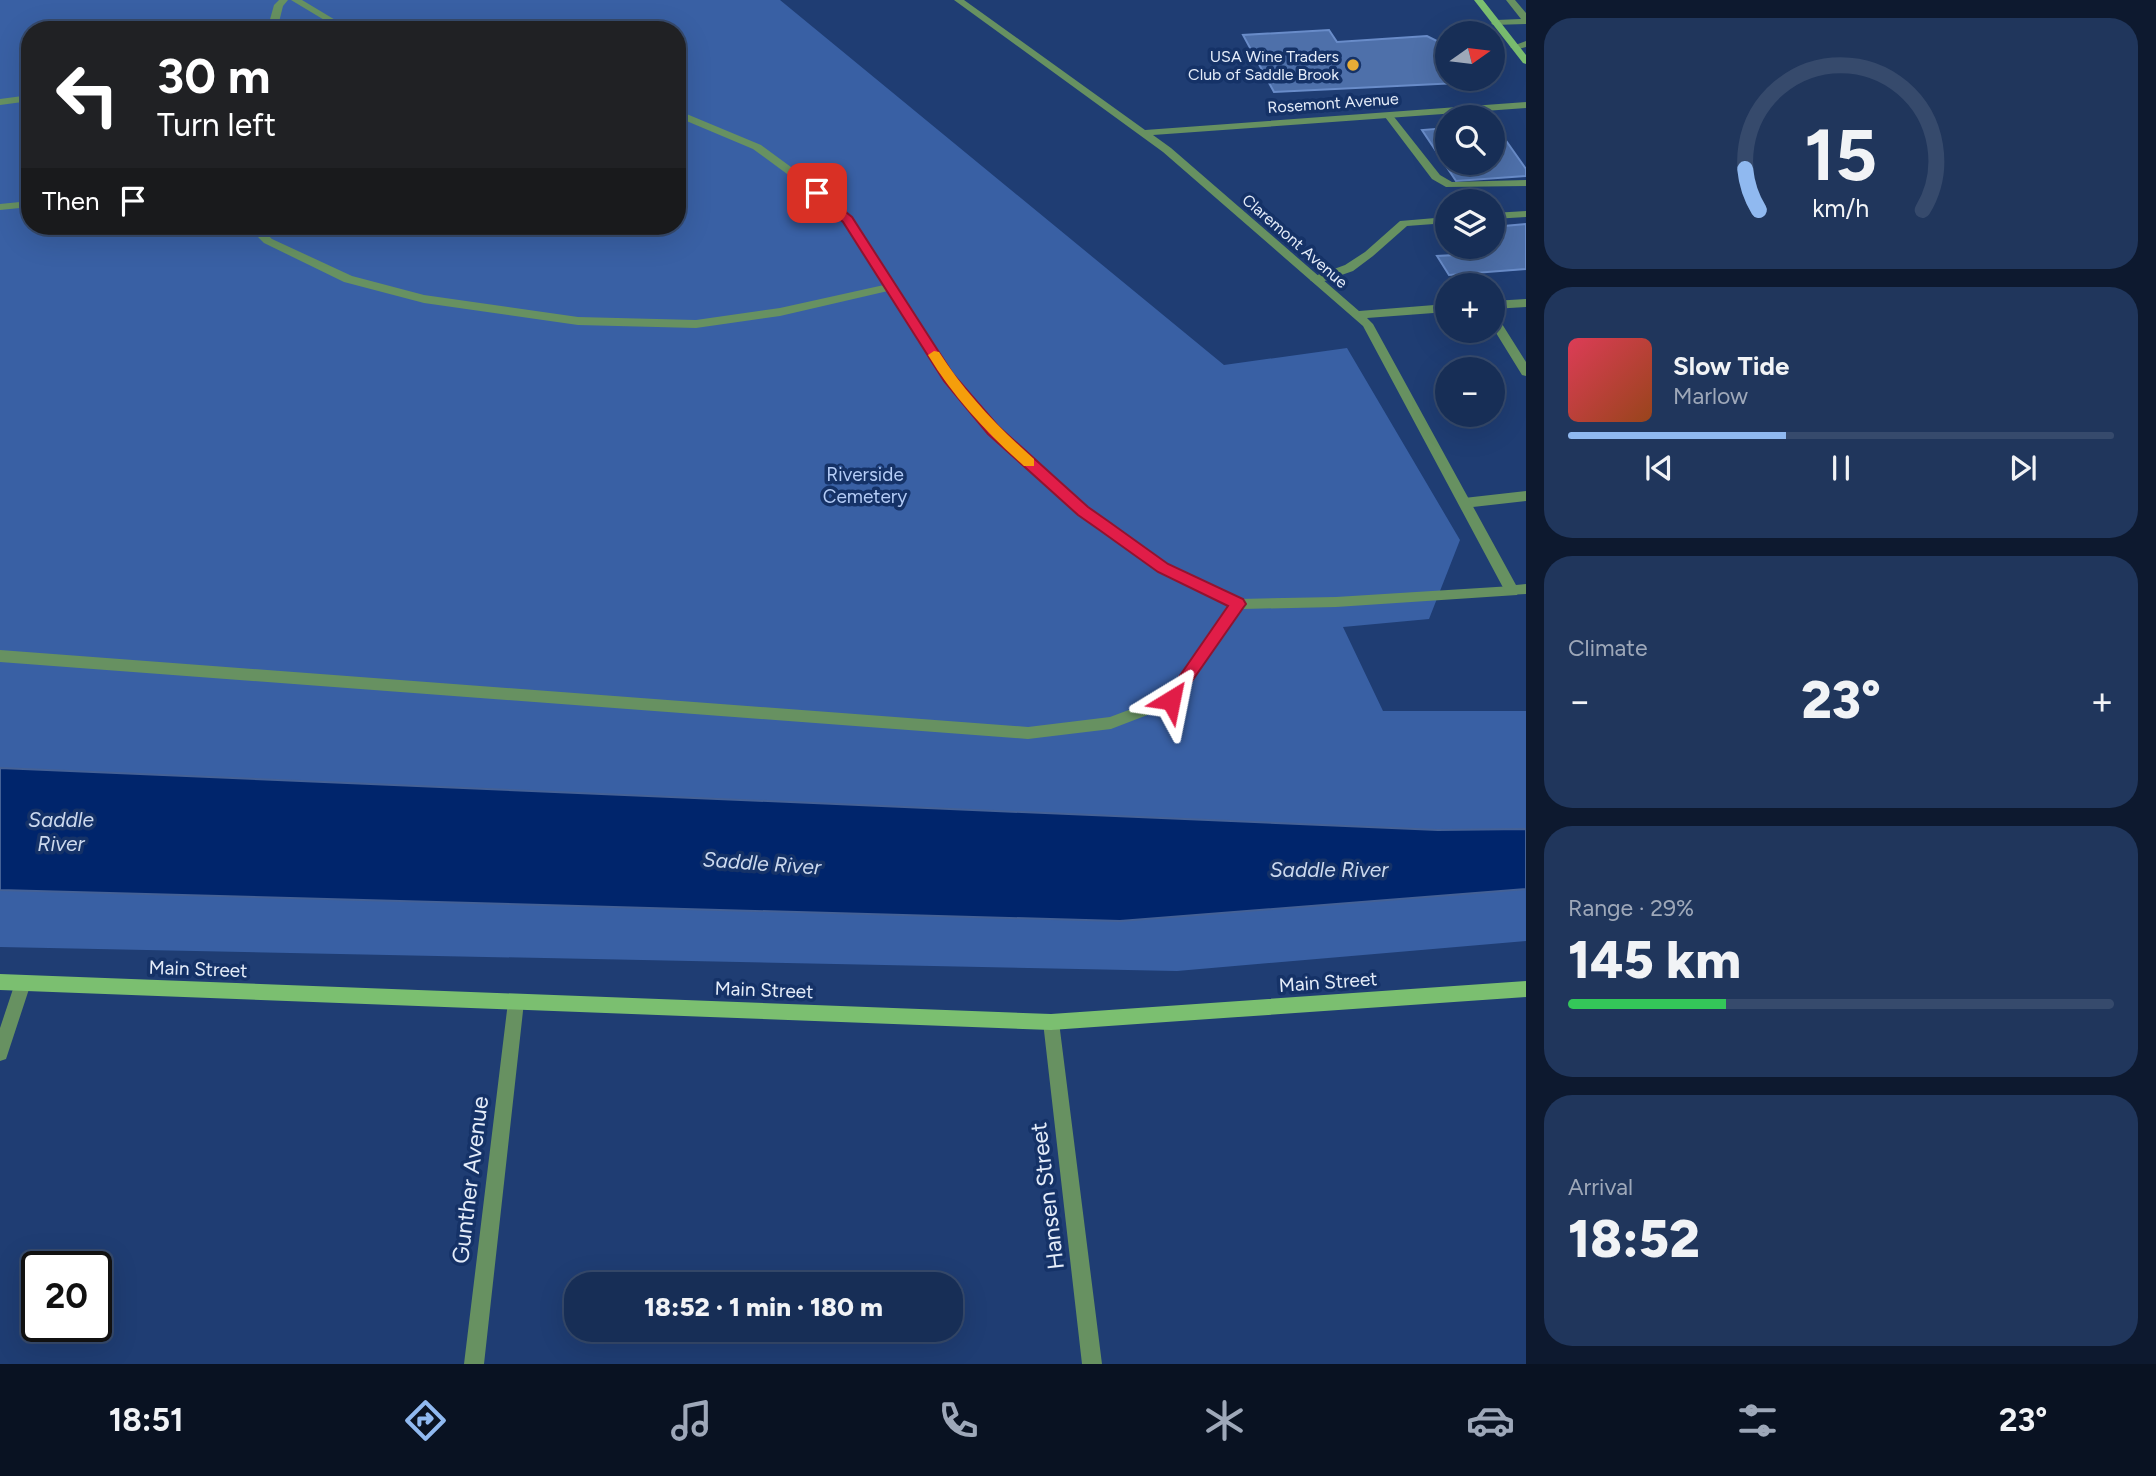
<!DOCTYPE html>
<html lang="en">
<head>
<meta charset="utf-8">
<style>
	body { margin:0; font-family:Figtree,sans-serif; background:#20365c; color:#f1f3f6; height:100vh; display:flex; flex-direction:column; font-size:26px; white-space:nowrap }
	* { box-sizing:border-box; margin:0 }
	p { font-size:23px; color:#9ea8b9 }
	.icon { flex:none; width:38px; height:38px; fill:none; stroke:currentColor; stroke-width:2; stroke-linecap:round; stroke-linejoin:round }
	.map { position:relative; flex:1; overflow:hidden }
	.drawer { display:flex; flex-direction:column; gap:18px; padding:18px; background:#0d192f; width:630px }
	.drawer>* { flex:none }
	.guide { position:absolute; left:21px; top:21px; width:665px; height:214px; border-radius:28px; box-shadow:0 7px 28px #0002,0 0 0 2px #364a6c; background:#202124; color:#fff; overflow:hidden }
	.needle { width:46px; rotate:76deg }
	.controls { position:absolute; left:1435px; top:21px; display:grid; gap:14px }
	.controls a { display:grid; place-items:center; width:70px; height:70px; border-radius:50%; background:#172e56; box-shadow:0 7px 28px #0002,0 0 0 2px #364a6c; font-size:35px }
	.speed { position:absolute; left:21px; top:1251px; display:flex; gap:14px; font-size:35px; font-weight:700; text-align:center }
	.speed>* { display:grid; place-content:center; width:91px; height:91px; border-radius:50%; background:#172e56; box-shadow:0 7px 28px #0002,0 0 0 2px #364a6c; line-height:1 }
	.speed .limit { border:4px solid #111; border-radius:10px; background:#fff; color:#111 }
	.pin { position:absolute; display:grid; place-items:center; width:60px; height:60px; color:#fff; margin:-30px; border-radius:14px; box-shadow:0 4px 10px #0006 }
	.me { position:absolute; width:77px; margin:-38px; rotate:35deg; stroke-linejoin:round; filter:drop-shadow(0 0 5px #0008) }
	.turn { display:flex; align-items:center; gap:24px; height:147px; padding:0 21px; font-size:32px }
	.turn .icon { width:91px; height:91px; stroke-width:2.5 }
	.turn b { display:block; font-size:49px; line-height:60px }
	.then { display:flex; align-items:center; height:66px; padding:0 21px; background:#0003; gap:14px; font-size:26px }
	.big { font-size:52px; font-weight:800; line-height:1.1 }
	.drawer .tile { flex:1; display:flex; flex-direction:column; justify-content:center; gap:10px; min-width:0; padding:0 24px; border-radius:28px; background:#20365c }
	.drawer .dial { align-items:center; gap:0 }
	.dial svg { height:182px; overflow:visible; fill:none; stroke:#364a6c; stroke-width:7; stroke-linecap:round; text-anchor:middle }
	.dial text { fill:#f1f3f6; stroke:none }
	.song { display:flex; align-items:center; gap:21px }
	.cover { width:84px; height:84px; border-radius:10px; background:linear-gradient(135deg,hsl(350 70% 55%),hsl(20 70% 35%)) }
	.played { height:7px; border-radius:4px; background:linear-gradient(90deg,#90b9f0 40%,#364a6c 40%) }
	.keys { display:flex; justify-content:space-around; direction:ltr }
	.heat { display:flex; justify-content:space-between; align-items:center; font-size:38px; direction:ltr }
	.charge { height:10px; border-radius:5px; background:linear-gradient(90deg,#34c759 29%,#364a6c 0) }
	.trip { position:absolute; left:564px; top:1272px; width:399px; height:70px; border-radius:28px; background:#172e56; box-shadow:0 7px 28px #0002,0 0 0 2px #364a6c; font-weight:800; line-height:70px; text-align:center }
	.menu { display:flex; height:112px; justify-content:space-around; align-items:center; background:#091222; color:#9ea8b9 }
	.menu .icon { width:49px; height:49px }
	.menu .on { color:#90b9f0 }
	.menu b { font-size:32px; color:#f1f3f6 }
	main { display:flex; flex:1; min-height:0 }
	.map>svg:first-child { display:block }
	.green { fill:#3960a4; fill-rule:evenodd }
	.water { fill:#00256c; stroke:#446196; stroke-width:2 }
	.building { fill:#4e70aa; stroke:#698cc9; stroke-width:2 }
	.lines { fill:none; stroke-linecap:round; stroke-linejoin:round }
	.lane { fill:#679161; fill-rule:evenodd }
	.street { fill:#679161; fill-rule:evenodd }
	.secondary { fill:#7bbf70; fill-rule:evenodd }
	.route { fill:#e11d48; stroke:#92132f; stroke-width:2 }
	.slow { fill:#f59e0b }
	.poi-dot { fill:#e6ac36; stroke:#153267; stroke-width:2.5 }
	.labels { text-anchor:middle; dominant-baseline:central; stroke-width:7; stroke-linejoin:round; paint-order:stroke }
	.far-poi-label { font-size:16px; fill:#e4ecf9; stroke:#153267; text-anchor:end }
	.far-street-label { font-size:16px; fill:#e4ecf9; stroke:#153267 }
	.park-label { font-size:19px; fill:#b4ccf6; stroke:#153267 }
	.street-label { font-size:19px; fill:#e4ecf9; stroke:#153267 }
	.water-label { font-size:21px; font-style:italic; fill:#ccd9ee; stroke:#153267 }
	.near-street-label { font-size:23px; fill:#e4ecf9; stroke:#153267 }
</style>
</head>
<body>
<main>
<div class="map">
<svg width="1526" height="1364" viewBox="0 0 1526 1364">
	<rect width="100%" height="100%" fill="#1f3d73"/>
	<!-- green -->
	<path class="green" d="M 0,0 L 780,0 L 1224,365 L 1347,348 L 1460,540 L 1429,619 L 1343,627 L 1383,711 L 1526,711 L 1526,829 L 1438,830 L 0,768 ZM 30,30 L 677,30 L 677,226 L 30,226 Z
		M 1526,889 L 1526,941 L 1177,971 L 0,947 L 0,890 L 1120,921 Z"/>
	<!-- water -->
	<path class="water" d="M 0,768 L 1438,830 L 1526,829 L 1526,889 L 1120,921 L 0,890 Z"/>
	<!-- building -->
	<path class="building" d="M 1329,30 L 1337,42 L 1427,36 L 1443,44 L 1447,51 L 1447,79 L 1461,79 L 1458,83 L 1274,92 L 1243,35 Z
		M 1495,125 L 1526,169 L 1526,176 L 1456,181 L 1422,130 L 1447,128 L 1447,163 L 1493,163 L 1493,126 Z
		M 1526,224 L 1526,269 L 1449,275 L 1437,256 L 1455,255 L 1449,247 L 1493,247 L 1493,227 Z"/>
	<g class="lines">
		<!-- lane -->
		<path class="lane" d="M 279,0 L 288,0 L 283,6 L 277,30 L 267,30 L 274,5 Z
			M 291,0 L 302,0 L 352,30 L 341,30 Z
			M 1506,0 L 1515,0 L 1526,13 L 1526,24 L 1493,25 L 1491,23 L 1496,20 L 1521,19 Z
			M 1526,41 L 1526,47 L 1515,50 L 1510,47 Z
			M 30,95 L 30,101 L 0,105 L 0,99 Z
			M 677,110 L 761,145 L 806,178 L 852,218 L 953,375 L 997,427 L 1088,508 L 1168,564 L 1239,599 L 1336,597 L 1512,586 L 1519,591 L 1517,595 L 1336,607 L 1242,609 L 1176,704 L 1111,729 L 1028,739 L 0,662 L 0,650 L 1028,727 L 1110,717 L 1166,696 L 1229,606 L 1158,572 L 1078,514 L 989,433 L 945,381 L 888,291 L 780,316 L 696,328 L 578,325 L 424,303 L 344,282 L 264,243 L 247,226 L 258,226 L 272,239 L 352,276 L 424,295 L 578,317 L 696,320 L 780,308 L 884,285 L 844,222 L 798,182 L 753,149 L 677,117 Z
			M 1385,113 L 1391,113 L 1440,175 L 1452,182 L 1526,180 L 1526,186 L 1446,187 L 1432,179 L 1385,117 Z
			M 30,201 L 30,207 L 0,210 L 0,204 Z
			M 1526,211 L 1526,217 L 1493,219 L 1493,213 Z
			M 1447,217 L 1447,223 L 1407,226 L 1373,256 L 1353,271 L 1316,284 L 1310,280 L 1312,277 L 1345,265 L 1365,252 L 1400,221 Z
			M 1493,315 L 1497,316 L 1526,362 L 1526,376 L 1522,375 L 1493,328 Z
			M 1526,491 L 1526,501 L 1464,508 L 1458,503 L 1464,498 Z"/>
		<!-- street -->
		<path class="street" d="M 954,0 L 964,0 L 1145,130 L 1526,102 L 1526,108 L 1153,135 L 1171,148 L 1359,311 L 1447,304 L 1447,312 L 1367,318 L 1373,324 L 1516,585 L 1526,584 L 1526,594 L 1507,595 L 1363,326 L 1163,152 Z
			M 1526,299 L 1526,307 L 1493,309 L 1493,301 Z
			M 23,975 L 29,977 L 31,983 L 8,1053 L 6,1059 L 0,1061 L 0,1028 L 17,977 Z
			M 516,994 L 522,996 L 524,1002 L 484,1364 L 464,1364 L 508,1002 L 510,996 Z
			M 1051,1014 L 1057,1016 L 1059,1022 L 1102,1364 L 1082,1364 L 1043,1022 L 1045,1016 Z"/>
		<!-- secondary -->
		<path class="secondary" d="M 1474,0 L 1483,0 L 1526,55 L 1526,64 L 1523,63 Z
			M 0,974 L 1051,1014 L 1526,981 L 1526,997 L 1051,1030 L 0,990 Z"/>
	</g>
	<!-- route -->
	<path class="route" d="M 817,189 L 852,217 L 953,374 L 998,426 L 1088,507 L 1108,521 L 1168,564 L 1243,599 L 1246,604 L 1243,608 L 1176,704 L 1165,704 L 1163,700 L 1228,606 L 1158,572 L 1098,529 L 1078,515 L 988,434 L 944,381 L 843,222 L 813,195 L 811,193 Z"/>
	<!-- slow -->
	<path class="slow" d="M 934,351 L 939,352 C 965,393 998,427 1034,459 L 1034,466 L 1024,466 C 987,433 954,398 928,355 Z"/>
	<!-- markers -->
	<circle class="poi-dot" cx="1353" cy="65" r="7"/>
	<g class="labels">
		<!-- far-poi labels -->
		<g class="far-poi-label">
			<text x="1339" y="56">USA Wine Traders<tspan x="1339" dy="18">Club of Saddle Brook</tspan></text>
		</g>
		<!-- far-street labels -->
		<g class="far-street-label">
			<text transform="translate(1333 103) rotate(-4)">Rosemont Avenue</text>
			<text transform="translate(1295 241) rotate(41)">Claremont Avenue</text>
		</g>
		<!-- park labels -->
		<g class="park-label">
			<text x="865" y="474">Riverside<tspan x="865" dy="22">Cemetery</tspan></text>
		</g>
		<!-- street labels -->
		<g class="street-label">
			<text transform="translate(198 969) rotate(2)">Main Street</text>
			<text transform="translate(1328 982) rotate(-4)">Main Street</text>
			<text transform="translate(764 990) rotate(2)">Main Street</text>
		</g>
		<!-- water labels -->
		<g class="water-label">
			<text x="61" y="819">Saddle<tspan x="61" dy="24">River</tspan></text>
			<text transform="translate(762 863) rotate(4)">Saddle River</text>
			<text x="1329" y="869">Saddle River</text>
		</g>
		<!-- near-street labels -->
		<g class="near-street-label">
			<text transform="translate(470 1180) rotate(-83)">Gunther Avenue</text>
			<text transform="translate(1047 1196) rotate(-97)">Hansen Street</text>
		</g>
	</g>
</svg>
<div class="controls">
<a><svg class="needle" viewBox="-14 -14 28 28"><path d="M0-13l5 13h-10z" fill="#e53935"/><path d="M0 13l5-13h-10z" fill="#9ea8b9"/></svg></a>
<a><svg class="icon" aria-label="search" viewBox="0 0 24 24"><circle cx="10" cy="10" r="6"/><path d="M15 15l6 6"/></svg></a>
<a><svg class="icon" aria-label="layers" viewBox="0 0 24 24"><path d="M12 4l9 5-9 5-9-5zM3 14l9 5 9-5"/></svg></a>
<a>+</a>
<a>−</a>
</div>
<div class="speed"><div class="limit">20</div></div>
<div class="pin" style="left:817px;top:193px;background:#d93025"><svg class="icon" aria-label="arrive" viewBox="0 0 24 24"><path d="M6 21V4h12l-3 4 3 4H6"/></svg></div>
<svg class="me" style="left:1171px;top:700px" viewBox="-20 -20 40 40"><path d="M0-17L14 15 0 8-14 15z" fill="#e11d48" stroke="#fff" stroke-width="4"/></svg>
<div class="trip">18:52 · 1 min · 180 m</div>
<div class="guide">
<div class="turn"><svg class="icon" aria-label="left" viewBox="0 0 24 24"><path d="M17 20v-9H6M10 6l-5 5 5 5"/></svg><div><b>30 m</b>Turn left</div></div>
<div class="then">Then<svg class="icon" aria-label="arrive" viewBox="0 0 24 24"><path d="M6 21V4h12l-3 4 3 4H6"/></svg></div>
</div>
</div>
<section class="drawer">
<div class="tile dial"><svg viewBox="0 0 100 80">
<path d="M14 69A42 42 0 1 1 86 69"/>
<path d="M14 69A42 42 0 0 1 8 51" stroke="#90b9f0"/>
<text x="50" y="56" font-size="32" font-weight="700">15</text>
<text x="50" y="72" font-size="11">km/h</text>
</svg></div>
<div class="tile">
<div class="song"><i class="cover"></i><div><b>Slow Tide</b><p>Marlow</p></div></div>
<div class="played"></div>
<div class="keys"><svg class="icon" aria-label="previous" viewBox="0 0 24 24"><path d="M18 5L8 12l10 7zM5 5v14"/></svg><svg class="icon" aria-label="pause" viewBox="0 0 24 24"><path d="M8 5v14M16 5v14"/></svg><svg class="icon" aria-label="next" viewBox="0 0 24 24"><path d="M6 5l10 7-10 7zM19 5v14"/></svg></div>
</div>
<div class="tile"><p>Climate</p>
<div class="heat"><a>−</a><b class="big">23°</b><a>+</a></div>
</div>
<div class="tile"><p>Range · 29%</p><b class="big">145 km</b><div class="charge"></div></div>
<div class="tile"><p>Arrival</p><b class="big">18:52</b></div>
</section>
</main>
<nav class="menu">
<b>18:51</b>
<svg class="icon on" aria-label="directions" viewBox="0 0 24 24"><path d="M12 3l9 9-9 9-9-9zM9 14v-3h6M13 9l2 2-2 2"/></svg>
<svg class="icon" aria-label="music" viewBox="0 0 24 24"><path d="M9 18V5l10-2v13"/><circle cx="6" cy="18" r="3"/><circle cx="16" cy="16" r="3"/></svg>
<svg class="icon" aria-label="phone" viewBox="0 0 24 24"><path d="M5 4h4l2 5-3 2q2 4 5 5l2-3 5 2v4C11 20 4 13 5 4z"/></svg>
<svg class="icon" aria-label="climate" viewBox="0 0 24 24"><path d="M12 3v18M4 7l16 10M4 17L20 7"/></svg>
<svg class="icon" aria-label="car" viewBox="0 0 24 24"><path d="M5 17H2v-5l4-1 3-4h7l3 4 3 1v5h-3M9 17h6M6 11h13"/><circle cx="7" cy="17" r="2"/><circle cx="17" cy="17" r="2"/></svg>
<svg class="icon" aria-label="filters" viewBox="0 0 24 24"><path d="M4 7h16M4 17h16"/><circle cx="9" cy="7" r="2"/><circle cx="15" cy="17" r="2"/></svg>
<b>23°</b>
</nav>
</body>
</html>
